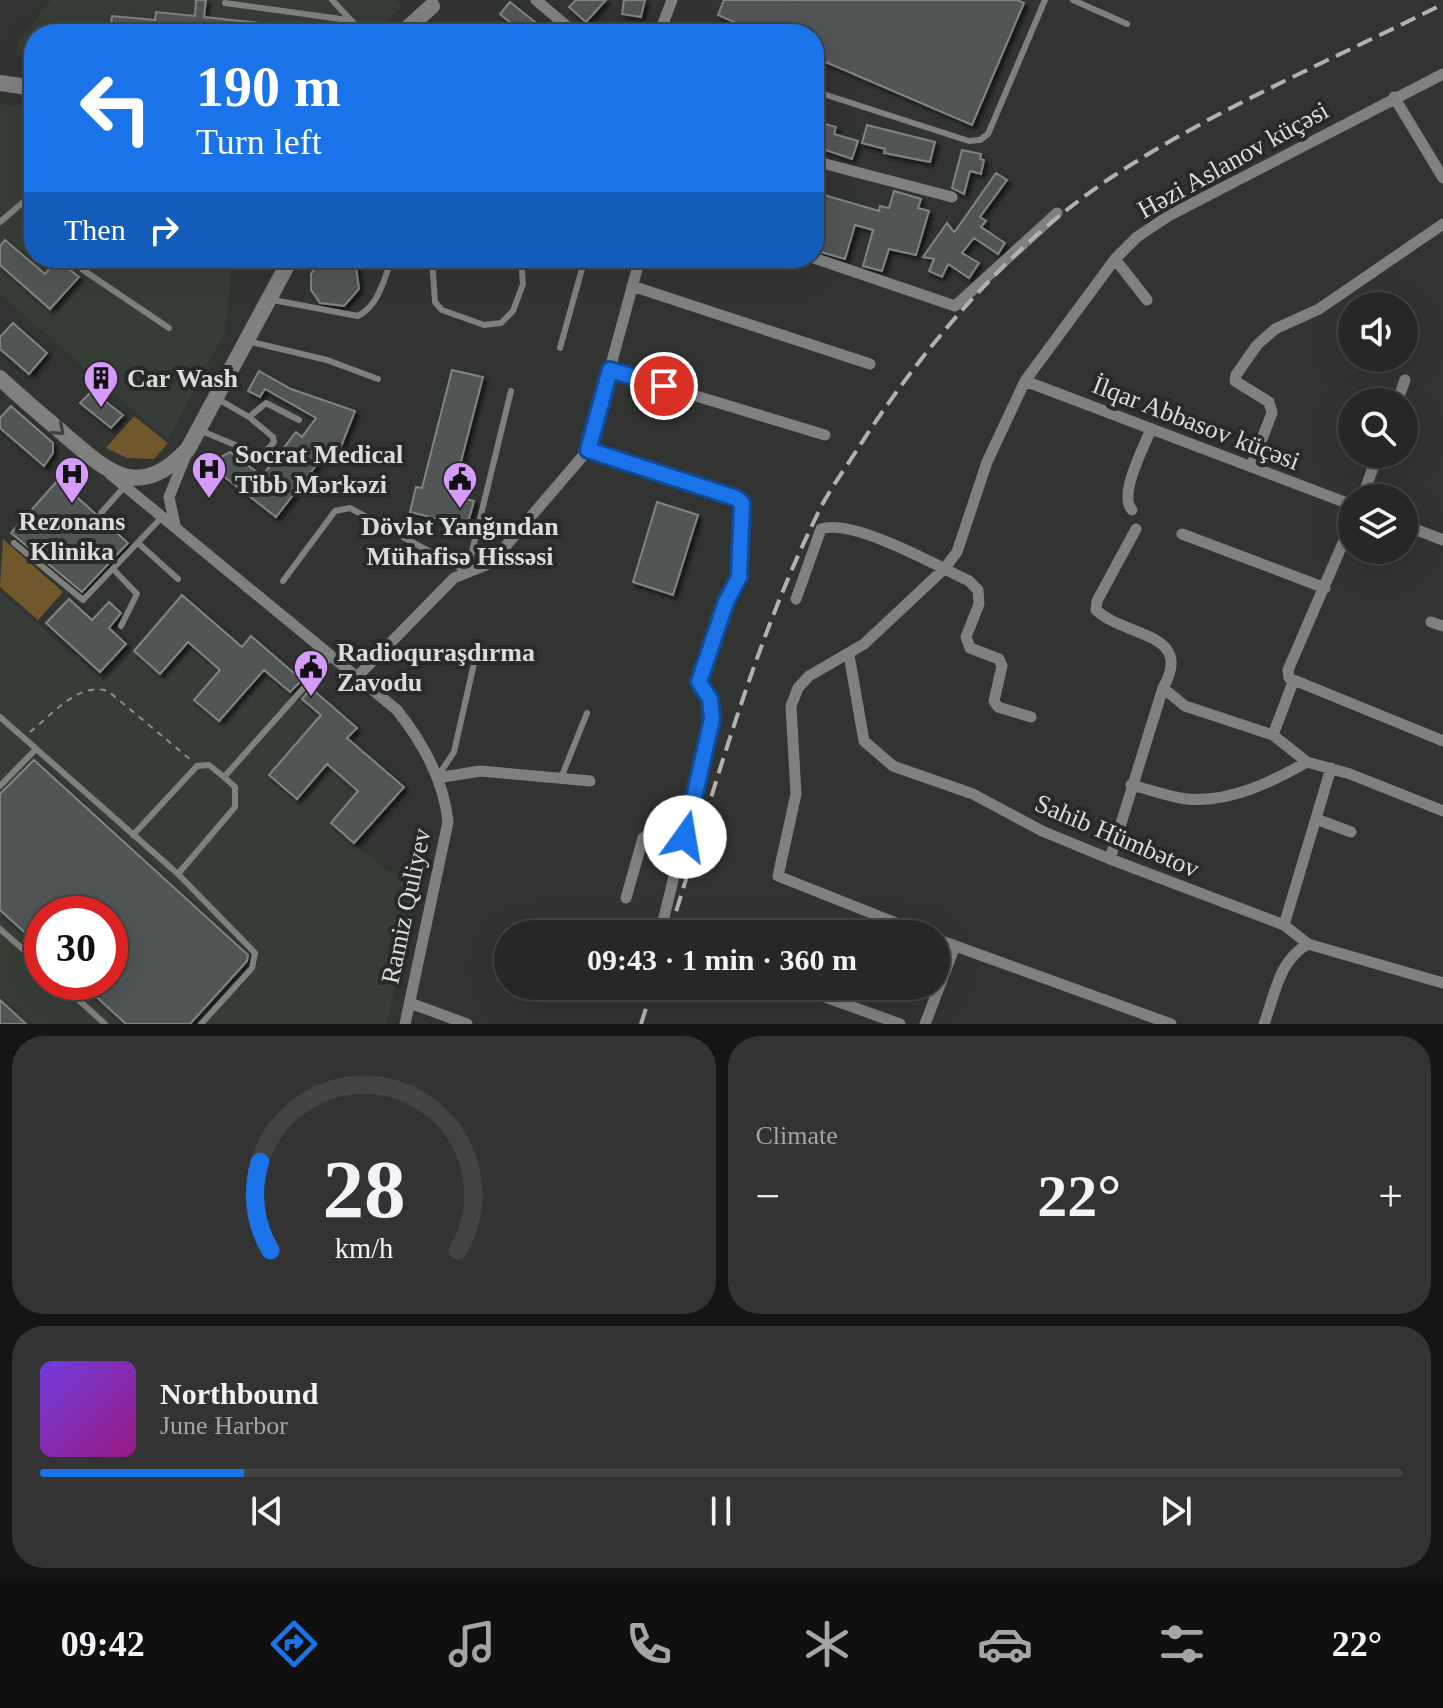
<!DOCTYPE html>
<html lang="en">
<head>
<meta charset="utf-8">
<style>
	body { margin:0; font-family:"Times New Roman",serif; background:#323332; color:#f1f3f6; height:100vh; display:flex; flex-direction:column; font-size:30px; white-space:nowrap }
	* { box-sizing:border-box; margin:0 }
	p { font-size:26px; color:#a4a5a7 }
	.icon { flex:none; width:44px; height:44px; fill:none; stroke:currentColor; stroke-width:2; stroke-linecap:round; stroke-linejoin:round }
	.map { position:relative; height:1024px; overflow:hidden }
	.sheet { display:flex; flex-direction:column; gap:12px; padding:12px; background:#151515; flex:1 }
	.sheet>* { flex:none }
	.guide { position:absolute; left:24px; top:24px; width:800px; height:244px; border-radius:32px; box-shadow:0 8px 32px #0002,0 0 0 2px #424443; background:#1a73e8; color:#fff; overflow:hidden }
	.fabs { position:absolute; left:1338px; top:292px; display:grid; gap:16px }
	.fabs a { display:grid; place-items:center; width:80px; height:80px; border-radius:50%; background:#262726; box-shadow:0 8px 32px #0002,0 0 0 2px #424443; font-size:40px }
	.speed { position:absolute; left:24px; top:896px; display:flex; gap:16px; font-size:40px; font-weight:700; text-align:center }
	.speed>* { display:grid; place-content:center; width:104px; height:104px; border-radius:50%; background:#262726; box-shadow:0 8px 32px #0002,0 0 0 2px #424443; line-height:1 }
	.speed .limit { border:12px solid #d22; background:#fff; color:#111 }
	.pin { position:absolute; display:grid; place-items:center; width:68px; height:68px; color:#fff; margin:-34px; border:4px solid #fff; border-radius:50%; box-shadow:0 2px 8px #0007 }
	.me { position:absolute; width:88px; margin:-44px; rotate:13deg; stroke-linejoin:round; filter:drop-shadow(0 0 6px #0008) }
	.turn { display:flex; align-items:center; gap:28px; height:168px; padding:0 40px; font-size:36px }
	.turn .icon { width:104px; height:104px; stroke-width:2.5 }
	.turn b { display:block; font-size:56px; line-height:68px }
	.then { display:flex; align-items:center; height:76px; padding:0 40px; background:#0003; gap:16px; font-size:30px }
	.big { font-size:60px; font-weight:800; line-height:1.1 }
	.sheet .tile { flex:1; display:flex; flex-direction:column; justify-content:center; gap:12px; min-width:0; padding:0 28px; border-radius:32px; background:#323332 }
	.sheet .dial { align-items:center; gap:0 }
	.dial svg { height:208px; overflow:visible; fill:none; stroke:#424443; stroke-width:7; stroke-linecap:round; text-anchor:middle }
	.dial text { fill:#f1f3f6; stroke:none }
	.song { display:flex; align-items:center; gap:24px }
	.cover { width:96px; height:96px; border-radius:12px; background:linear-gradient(135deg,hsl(260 70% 55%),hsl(310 70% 35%)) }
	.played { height:8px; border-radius:4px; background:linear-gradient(90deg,#1a73e8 15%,#424443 15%) }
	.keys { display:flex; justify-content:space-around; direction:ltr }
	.heat { display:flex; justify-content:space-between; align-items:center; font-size:44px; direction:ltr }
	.sheet .tiles { flex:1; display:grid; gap:12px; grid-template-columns:1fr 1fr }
	.tile:last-child { grid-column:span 2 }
	.trip { position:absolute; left:494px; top:920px; width:456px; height:80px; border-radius:40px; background:#262726; box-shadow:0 8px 32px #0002,0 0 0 2px #424443; font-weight:800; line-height:80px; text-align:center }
	.tab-bar { display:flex; height:128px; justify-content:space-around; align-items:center; background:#0f100f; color:#a4a5a7 }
	.tab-bar .icon { width:56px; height:56px }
	.tab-bar .selected { color:#1a73e8 }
	.tab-bar b { font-size:36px; color:#f1f3f6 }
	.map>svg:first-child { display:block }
	.built { fill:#363d36; fill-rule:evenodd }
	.green { fill:#71572c }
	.building { fill:#515554; stroke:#808483; stroke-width:2; filter:url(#shadow) }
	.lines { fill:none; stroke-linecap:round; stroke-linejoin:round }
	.path { stroke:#8e908e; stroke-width:2; stroke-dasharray:6 6; stroke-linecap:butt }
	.service { stroke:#7f817f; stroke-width:6 }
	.minor { stroke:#7f817f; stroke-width:11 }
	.secondary { stroke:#7f817f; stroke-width:16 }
	.rail { stroke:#b0b2b0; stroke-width:4; stroke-dasharray:16 8; stroke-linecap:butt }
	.oneway { stroke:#3e403e }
	.route-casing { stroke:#114b97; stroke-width:20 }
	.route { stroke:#1a73e8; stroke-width:14 }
	.labels { text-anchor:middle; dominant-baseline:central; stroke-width:8; stroke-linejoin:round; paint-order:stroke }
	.street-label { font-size:26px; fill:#dbdddb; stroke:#282a28 }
	.poi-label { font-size:26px; font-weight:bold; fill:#dbdddb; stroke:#282a28; text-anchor:start }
</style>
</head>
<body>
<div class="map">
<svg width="1443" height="1024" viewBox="0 0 1443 1024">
	<defs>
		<filter id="shadow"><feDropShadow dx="3.5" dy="3.5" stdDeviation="2" flood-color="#0009"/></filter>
	</defs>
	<rect width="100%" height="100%" fill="#323432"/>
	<!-- built -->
	<path class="built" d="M 51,0 L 393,0 L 401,7 L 373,34 L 34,34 L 34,58 L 16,56 L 18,42 Z
		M 0,104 L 34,109 L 34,258 L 233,258 L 225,332 L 168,440 L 0,294 Z
		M 0,592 L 105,682 L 182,595 L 241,646 L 251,636 L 357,728 L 348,738 L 404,787 L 355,844 L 383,868 L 420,884 L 386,1024 L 0,1024 ZM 42,914 L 110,914 L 110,982 L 42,982 Z"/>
	<!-- green -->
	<path class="green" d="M 134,416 L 168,443 L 154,459 L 127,458 L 106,448 Z
		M 3,539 L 63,592 L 38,620 L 0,587 Z"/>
	<!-- building -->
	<path class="building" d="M 196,0 L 206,0 L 204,17 L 298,27 L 298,34 L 110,34 L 112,16 L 155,20 L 156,12 L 195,16 Z
		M 576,0 L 606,0 L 586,22 L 569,7 Z
		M 624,0 L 645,0 L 641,17 L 622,14 Z
		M 724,0 L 1017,0 L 1024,3 L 972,125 L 814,57 L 814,34 L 761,34 L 718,15 Z
		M 510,2 L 550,34 L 524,34 L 500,14 Z
		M 814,121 L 836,127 L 834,134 L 858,141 L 852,159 L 814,146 Z
		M 867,125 L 935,142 L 930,162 L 884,153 L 885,149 L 862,143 Z
		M 962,150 L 981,154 L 980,159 L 984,160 L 981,174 L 970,171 L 964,194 L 952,188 Z
		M 996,173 L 1007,180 L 980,217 L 986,221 L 981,227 L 1005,243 L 998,254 L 974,238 L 962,253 L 979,263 L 969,278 L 948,264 L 942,277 L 929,271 L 934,259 L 923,257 L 947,223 L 954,232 L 956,230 Z
		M 894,191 L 921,199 L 918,208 L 929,211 L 916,255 L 889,249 L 882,271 L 863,266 L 873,230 L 855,225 L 845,259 L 814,250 L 814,192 L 879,211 L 880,206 L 889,208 Z
		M 5,240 L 45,274 L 57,260 L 79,277 L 50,309 L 0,265 L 0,246 Z
		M 330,258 L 355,258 L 359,289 L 344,306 L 320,303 L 311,290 L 311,274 L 316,266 Z
		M 13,323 L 47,353 L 29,374 L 0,349 L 0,337 Z
		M 452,370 L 483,377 L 452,496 L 474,501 L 467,526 L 410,512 L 416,487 L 422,488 Z
		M 259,371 L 291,389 L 355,411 L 338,454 L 329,449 L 276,517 L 217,471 L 219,458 L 230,452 L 262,476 L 296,432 L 302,437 L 316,418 L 265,389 L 260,397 L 248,391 Z
		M 92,391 L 123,415 L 111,428 L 80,403 Z
		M 11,406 L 53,443 L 53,453 L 44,466 L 0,428 L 0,418 Z
		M 58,480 L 128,543 L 82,592 L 11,533 Z
		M 657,502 L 698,515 L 673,595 L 633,582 Z
		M 182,595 L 242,647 L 251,636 L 302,680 L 290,692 L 264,670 L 219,721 L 194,700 L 220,670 L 188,642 L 160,674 L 134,651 Z
		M 69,599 L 92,620 L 109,602 L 121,613 L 109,628 L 126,644 L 100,672 L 46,623 Z
		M 311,688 L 357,728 L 347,738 L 404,787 L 354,843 L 331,823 L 358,791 L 327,764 L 297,799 L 269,775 L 321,715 L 302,699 Z
		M 34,760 L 248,955 L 247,961 L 190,1024 L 126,1024 L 80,982 L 110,982 L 110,914 L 42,914 L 42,948 L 0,910 L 0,794 Z
		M 0,1000 L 26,1024 L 0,1024 Z"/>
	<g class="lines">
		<!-- path -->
		<path class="path" d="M 30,732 C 53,714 78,682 108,691 L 191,760"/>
		<!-- service -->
		<path class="service" d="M 332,0 L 364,34
			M 1073,0 L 1127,24
			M 225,3 L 348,20
			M 814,91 L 969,141 L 980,140 L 988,134 L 1045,0
			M 0,222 L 34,193
			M 81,258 L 83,270 L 169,328
			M 432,258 L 435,302 L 442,310 L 484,325 L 501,323 L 513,311 L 523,284 L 521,258
			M 273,300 L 358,316 C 378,305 382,285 390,264
			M 247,341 L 327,360 L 378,379
			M 560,348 L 585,258
			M 218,399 L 249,417 L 266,403 L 299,420
			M 199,430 L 262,456 L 274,442 L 273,437 L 249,417
			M 101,513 L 125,486
			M 14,543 L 83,600 L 162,517
			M 138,543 L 178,579
			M 114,570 L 137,594 L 121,626
			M 283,581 L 335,511 L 350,508 L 467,572 L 511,391
			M 0,717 L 178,874 L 255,953 L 252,968 L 201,1024
			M 438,776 L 454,752 L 475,659
			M 561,778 L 587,713
			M 0,786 L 36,749
			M 133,835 L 197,766 L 209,765 L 224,777 L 332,656
			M 178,874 L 235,807 L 235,787 L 224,777
			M 0,929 L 42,966
			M 59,982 L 105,1024"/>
		<!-- minor -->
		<path class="minor" d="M 536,0 L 576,34
			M 659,34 L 672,0
			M 1394,97 L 1443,178
			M 814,161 L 952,197
			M 814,258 L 955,306 L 1057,213
			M 1115,259 L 1147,300
			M 632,286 L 870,364
			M 610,370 L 825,435
			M 1025,381 L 1352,505
			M 1397,402 L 1405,380
			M 588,450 L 736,498 L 742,503 L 739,577 L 726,602 L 699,682 L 710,699 L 712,719 L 660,934
			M 1251,467 L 1272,413 L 1269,402 L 1235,381 L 1236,375 L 1257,345 L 1275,329 L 1319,309 L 1443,224
			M 110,474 L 397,710 C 423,743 444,780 448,822 L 405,1024
			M 1362,498 L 1378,454
			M 1132,510 C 1118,495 1144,447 1151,429
			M 1352,522 L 1288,670 L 1289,678 L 1443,741
			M 175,525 L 169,497 L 186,455
			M 1404,525 L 1443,540
			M 1182,534 L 1325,588
			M 796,599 L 821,529 C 853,518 938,566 969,581 L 978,590 L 979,604 L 966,637 L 970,648 L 999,659 L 1002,666 L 994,701 L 998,707 L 1031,717
			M 1431,622 L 1443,626
			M 849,655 L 864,741 L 893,766 L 973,794 L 1042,831 L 1110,859 L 1284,925 L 1308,944 L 1443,983
			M 357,677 L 454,578 L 491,563 L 588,450 L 640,258
			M 1163,688 L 1185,706 L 1273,735 L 1307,762 L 1350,774 L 1443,811
			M 1273,735 L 1293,682
			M 437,778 L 480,771 L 590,781
			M 1131,785 C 1149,789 1168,797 1187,799 C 1229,803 1272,782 1307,762
			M 1316,819 L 1351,832
			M 1110,859 L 1163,688 C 1195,632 1126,638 1096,610 L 1097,601 L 1136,529
			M 626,898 L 643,838 L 648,834 L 685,837
			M 1284,925 L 1331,768
			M 924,934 L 778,876 L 796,794 L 791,706 L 798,688 L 809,676 L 864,644 L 944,569 L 957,552 L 987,462 L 1025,381 L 1115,259 L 1137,237 L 1170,215 L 1443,74
			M 936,939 L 1171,1024
			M 803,989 L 900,1024
			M 410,1003 L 467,1024
			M 925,1024 L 955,946
			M 1264,1024 C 1275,994 1279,960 1308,944"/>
		<!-- secondary -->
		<path class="secondary" d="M 401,34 L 432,6
			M 0,83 L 34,88
			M 0,378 C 21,398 43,416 65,435 C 110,474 139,501 188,449 L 291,258"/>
		<!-- rail -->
		<path class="rail" d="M 669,934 C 714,792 752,647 818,513 C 828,492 842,473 855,453 C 921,349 1011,243 1115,175 C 1217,108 1334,59 1443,4
			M 641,1024 L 653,986"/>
	</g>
	<!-- one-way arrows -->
	<defs><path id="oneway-chevron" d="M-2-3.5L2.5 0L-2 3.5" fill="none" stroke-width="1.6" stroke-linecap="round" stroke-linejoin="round" transform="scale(2)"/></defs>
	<use class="oneway" href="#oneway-chevron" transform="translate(59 430) rotate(41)"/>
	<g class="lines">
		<!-- route casing -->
		<g class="route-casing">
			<path id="route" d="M 664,386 L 610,370 L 588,450 L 736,498 L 742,503 L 739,577 L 726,602 L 699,682 L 710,699 L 712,719 L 685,837"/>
		</g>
		<!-- route -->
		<use href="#route" class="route"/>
	</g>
	<!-- icons -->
	<defs>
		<g id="building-pin" transform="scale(1.8)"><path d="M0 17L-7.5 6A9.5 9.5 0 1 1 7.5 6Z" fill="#d59bfb" stroke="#282a28"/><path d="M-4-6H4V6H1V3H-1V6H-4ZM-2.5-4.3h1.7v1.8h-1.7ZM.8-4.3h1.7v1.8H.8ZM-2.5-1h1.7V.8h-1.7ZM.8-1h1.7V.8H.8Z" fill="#111"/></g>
		<g id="hospital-pin" transform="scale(1.8)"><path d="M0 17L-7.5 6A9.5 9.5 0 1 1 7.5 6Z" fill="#d59bfb" stroke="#282a28"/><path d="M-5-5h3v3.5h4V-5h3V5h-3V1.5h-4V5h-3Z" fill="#111"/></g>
		<g id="civic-pin" transform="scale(1.8)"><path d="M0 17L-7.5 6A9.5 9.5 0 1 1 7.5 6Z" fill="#d59bfb" stroke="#282a28"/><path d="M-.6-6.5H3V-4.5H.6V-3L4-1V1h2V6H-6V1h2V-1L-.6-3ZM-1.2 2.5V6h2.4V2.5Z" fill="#111"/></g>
	</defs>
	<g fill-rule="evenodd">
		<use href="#building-pin" x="101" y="378"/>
		<use href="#hospital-pin" x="209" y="469"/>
		<use href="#hospital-pin" x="72" y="474"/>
		<use href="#civic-pin" x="460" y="479"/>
		<use href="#civic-pin" x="311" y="667"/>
	</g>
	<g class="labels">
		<!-- street labels -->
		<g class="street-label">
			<text transform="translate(1233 160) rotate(-29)">Həzi Aslanov küçəsi</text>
			<text transform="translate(1196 423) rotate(21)">İlqar Abbasov küçəsi</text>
			<text transform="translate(1117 836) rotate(23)">Sahib Hümbətov</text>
			<text transform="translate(406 906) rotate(-78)">Ramiz Quliyev</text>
		</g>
		<!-- poi labels -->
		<g class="poi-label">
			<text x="127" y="378">Car Wash</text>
			<text x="235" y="454">Socrat Medical<tspan x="235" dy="30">Tibb Mərkəzi</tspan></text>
			<text x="72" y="521" text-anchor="middle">Rezonans<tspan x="72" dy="30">Klinika</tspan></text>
			<text x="460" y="526" text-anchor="middle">Dövlət Yanğından<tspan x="460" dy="30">Mühafisə Hissəsi</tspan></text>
			<text x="337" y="652">Radioquraşdırma<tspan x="337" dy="30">Zavodu</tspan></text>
		</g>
	</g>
</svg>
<div class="fabs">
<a><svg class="icon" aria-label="sound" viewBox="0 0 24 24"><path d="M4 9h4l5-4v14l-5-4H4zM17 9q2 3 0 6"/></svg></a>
<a><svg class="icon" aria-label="search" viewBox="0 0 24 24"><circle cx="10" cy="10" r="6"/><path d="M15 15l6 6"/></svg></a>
<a><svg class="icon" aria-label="layers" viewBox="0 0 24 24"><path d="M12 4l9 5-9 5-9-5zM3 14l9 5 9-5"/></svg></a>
</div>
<div class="speed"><div class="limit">30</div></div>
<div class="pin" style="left:664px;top:386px;background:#d93025"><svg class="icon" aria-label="arrive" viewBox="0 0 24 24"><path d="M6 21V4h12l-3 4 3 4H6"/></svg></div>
<svg class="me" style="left:685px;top:837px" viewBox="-20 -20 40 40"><circle r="19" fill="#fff"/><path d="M0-13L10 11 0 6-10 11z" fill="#1a73e8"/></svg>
<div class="trip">09:43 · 1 min · 360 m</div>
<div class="guide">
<div class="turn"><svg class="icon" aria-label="left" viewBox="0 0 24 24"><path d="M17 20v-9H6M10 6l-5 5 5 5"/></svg><div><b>190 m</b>Turn left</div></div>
<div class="then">Then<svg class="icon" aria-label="right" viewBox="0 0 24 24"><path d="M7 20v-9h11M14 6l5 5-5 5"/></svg></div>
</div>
</div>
<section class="sheet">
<div class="tiles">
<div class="tile dial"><svg viewBox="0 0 100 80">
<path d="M14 69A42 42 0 1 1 86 69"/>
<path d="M14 69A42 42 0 0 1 10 35" stroke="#1a73e8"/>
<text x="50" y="56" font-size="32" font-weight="700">28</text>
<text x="50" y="72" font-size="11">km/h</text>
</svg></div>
<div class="tile"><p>Climate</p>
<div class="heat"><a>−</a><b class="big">22°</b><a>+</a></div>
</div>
<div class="tile">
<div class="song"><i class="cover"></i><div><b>Northbound</b><p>June Harbor</p></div></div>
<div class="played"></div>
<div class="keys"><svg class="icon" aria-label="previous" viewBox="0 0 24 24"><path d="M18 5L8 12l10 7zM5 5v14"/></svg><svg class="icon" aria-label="pause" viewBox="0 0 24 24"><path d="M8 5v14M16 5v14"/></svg><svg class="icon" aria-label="next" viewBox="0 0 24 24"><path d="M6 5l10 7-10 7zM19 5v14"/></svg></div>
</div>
</div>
</section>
<nav class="tab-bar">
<b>09:42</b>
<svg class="icon selected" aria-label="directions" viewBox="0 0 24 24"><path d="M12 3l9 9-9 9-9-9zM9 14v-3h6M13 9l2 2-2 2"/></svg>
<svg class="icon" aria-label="music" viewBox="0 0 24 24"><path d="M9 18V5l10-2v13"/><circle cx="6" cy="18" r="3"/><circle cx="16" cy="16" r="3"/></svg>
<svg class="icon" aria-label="phone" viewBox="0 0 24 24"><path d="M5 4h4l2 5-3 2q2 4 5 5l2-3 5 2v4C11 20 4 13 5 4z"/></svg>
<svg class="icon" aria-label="climate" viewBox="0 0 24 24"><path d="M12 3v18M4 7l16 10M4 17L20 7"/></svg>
<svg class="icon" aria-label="car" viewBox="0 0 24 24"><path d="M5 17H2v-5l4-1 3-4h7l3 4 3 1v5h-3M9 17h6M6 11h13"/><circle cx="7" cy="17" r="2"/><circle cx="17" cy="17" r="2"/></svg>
<svg class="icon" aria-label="filters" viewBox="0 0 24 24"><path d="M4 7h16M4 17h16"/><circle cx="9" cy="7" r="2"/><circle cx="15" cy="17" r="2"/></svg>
<b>22°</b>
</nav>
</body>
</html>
